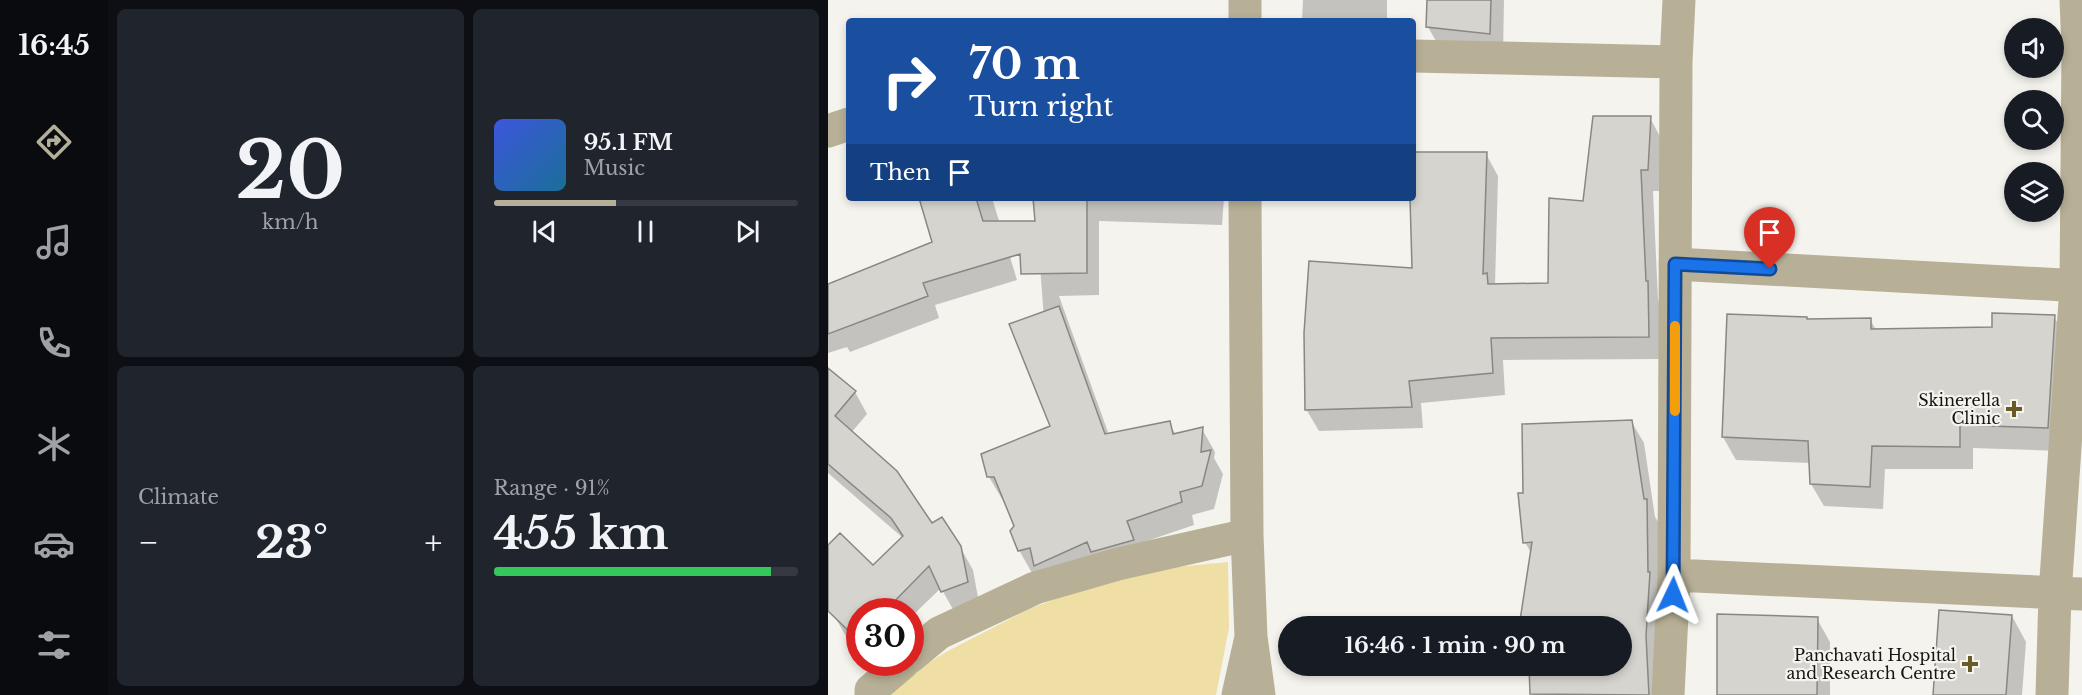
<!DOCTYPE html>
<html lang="en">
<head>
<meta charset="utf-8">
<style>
	body { margin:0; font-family:"Libre Baskerville",serif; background:#20242c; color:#f1f3f6; height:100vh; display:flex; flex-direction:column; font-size:22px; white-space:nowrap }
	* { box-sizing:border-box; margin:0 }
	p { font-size:20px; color:#9ea1a6 }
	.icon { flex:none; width:33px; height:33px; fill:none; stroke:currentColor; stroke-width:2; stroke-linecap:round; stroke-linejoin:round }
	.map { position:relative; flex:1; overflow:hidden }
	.details { display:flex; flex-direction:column; gap:9px; padding:9px; background:#0d0f14; width:720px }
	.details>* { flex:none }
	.hud { position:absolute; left:18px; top:18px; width:570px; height:183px; border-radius:6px; box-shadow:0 3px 9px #0003; background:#1a4fa0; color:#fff; overflow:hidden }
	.controls { position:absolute; left:1176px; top:18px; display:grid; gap:12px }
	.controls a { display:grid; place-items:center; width:60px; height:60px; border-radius:50%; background:#171b24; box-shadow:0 3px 9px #0003; font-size:30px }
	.speed { position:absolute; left:18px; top:598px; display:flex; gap:12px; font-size:30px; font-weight:700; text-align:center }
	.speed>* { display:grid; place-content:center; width:78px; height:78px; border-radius:50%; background:#171b24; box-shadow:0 3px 9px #0003; line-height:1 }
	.speed .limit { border:9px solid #d22; background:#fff; color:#111 }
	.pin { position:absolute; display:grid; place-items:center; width:51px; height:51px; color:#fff; margin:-62px -26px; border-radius:50% 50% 50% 0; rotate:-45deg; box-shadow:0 0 6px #0007 }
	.pin .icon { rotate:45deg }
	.me { position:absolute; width:66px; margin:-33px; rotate:2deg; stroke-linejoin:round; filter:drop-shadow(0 0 4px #0008) }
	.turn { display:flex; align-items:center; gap:21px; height:126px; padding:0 24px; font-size:27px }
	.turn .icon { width:78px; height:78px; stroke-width:2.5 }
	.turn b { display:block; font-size:42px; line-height:51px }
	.then { display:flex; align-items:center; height:57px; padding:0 24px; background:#0003; gap:12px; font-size:22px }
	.big { font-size:45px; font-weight:700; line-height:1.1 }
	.details .tile { flex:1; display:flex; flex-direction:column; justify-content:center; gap:9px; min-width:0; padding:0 21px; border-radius:9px; background:#20242c }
	.details .dial { align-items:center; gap:0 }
	.dial b { font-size:78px; line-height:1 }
	.song { display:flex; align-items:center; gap:18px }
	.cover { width:72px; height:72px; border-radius:9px; background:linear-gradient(135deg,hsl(230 70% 55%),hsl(200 70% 35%)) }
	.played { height:6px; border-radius:3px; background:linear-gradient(90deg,#b4af99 40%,#363941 40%) }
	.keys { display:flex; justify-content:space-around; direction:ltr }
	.heat { display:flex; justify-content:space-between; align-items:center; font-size:33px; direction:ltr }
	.charge { height:9px; border-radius:4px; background:linear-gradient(90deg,#34c759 91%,#363941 0) }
	.details .tiles { flex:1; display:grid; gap:9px; grid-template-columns:repeat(2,1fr) }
	.trip { position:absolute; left:450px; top:616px; width:354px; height:60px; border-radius:30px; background:#171b24; box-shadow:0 3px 9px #0003; font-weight:700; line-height:60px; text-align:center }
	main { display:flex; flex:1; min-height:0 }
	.tabs { display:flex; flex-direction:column; width:108px; justify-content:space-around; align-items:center; background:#090b0e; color:#9ea1a6 }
	.tabs .icon { width:42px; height:42px }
	.tabs .active { color:#b4af99 }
	.tabs b { font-size:27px; color:#f1f3f6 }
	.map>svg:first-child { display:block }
	.green { fill:#efdfa4 }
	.shadow { fill:#0003 }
	.building { fill:#d5d4ce; stroke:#898782; stroke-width:1.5 }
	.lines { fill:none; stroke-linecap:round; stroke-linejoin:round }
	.street { stroke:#b7b096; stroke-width:33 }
	.route-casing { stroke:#114b97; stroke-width:15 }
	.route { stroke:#1a73e8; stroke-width:10 }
	.slow { stroke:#f59e0b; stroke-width:10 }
	.poi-dot { fill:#695b28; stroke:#f5f3ee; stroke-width:2 }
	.labels { text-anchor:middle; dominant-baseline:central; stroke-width:4.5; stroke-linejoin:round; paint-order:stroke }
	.poi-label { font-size:16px; fill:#151513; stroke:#f5f3ee; text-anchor:end }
</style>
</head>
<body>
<main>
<nav class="tabs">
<b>16:45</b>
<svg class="icon active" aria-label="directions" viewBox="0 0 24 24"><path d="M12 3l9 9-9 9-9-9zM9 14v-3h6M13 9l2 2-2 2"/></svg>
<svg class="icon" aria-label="music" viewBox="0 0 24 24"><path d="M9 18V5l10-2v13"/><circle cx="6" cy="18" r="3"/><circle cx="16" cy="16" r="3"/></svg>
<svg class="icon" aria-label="phone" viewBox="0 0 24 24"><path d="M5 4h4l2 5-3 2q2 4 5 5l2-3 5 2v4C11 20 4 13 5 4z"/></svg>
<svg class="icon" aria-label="climate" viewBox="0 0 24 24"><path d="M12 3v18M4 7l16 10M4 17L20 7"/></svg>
<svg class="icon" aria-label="car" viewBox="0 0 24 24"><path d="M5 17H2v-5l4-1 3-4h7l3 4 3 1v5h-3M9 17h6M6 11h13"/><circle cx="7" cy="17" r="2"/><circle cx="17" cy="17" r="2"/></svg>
<svg class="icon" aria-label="filters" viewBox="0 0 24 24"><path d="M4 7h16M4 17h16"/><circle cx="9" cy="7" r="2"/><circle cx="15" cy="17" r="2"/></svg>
</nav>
<section class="details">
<div class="tiles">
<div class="tile dial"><b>20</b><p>km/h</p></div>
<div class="tile">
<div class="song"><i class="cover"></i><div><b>95.1 FM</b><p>Music</p></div></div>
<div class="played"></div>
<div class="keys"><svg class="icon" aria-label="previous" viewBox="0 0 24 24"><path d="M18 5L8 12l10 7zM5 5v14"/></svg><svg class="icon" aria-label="pause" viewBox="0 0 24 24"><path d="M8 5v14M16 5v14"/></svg><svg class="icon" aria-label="next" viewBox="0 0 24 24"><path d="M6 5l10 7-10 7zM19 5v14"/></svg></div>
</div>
<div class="tile"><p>Climate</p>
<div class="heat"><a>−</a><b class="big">23°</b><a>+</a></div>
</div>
<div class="tile"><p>Range · 91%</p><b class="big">455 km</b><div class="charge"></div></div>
</div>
</section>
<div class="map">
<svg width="1254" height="695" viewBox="0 0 1254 695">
	<rect width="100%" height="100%" fill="#f5f3ee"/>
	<!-- green -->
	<path class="green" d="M 400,562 L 401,628 L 388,695 L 59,695 L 84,673 L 118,652 L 201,609 L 270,583 L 349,567 Z"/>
	<!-- shadow -->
	<path class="shadow" d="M 475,0 L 559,0 L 559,21 L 474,21 Z
		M 600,0 L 676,0 L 675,56 L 613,50 L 600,27 Z
		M 822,118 L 834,140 L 832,191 L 825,191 L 830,300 L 832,304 L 833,359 L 675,360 L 677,395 L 593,403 L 595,428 L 491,431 L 478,409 L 585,270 L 585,154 L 658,154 L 670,176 L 667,285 L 721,284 L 757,203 Z
		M 92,198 L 164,198 L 189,280 L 107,305 L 111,318 L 22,352 L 19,347 L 0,353 L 0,286 L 106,243 Z
		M 207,198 L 396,198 L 394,225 L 271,221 L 271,295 L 231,296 L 281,435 L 341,423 L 348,435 L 374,429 L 387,452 L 386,458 L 395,474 L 386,509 L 364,515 L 366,525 L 310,544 L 204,573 L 191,550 L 188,526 L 177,499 L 174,499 L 161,477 L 224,427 Z
		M 1226,317 L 1240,340 L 1232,451 L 1145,448 L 1145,469 L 1057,469 L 1055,509 L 996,506 L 983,484 L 982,463 L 908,460 L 895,437 L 980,320 L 1042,319 L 1048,330 L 1165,328 Z
		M 0,370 L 27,392 L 39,414 L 23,433 L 104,525 L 132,547 L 145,570 L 151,603 L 127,613 L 113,588 L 82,618 L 82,612 L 32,612 L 32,650 L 19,638 L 8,619 L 0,611 L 0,548 L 45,567 L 75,538 L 0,473 Z
		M 803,421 L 816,443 L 827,517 L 831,523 L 832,695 L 704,695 L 702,666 L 794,666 L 794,627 L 692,627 L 704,555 L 697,542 L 697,495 Z
		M 1184,616 L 1198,642 L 1194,695 L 1106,695 Z
		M 989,619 L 1002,642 L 1002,695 L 890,695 Z"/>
	<!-- building -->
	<path class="building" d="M 599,0 L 663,0 L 662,34 L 598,27 Z
		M 765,116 L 823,116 L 820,170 L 813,170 L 818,281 L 820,281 L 821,337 L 663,338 L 665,373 L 581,381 L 584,407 L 477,410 L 476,333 L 481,261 L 584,268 L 582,198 L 585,198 L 585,152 L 659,152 L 655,274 L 659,273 L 660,284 L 720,283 L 721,198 L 755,201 Z
		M 91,198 L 148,198 L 155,221 L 207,221 L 205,198 L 259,198 L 259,273 L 193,274 L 192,254 L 95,283 L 100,296 L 0,334 L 0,284 L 104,242 Z
		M 231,306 L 277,434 L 342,421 L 345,434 L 375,427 L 373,452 L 383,450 L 374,486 L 352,492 L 354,502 L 299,521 L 306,540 L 263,552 L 259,542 L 206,566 L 202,548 L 190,551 L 182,531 L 186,526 L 166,477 L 159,477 L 153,454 L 222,426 L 181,324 Z
		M 1164,313 L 1227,315 L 1220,428 L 1132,425 L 1132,447 L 1044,446 L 1042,487 L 982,484 L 980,441 L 894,437 L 899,314 L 979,317 L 979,319 L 1043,318 L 1043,329 L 1164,327 Z
		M 0,368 L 28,391 L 7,416 L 69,471 L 104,523 L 114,517 L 133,546 L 140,582 L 113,592 L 101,566 L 56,612 L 32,612 L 32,642 L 0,611 L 0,545 L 12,533 L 45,565 L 75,536 L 63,518 L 0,464 Z
		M 804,420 L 816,499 L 819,499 L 820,572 L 822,572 L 818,636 L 821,695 L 702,694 L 701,666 L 794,666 L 794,627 L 691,627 L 704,542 L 695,543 L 690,493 L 695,493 L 694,424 Z
		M 1111,610 L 1184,615 L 1178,695 L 1105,695 Z
		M 889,614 L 990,617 L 989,695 L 889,695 Z"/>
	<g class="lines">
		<!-- street -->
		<path class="street" d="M 417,21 L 417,0
			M 585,56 L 848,62
			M 0,131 L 21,124
			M 417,198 L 419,535 L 423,637
			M 847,264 L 1254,286
			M 846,575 L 1254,594
			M 82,657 L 111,633 L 207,588 L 290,564 L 419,535
			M 43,695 L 43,690 L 75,663
			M 410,695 L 423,637 L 431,695
			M 840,695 L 846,575 L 848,62 L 851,0
			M 1224,695 L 1227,594 L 1248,286 L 1250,49 L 1248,0"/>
	</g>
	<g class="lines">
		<!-- route casing -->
		<g class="route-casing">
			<path id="route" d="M 845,595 L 847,264 L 942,269"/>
		</g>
		<!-- route -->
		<use href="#route" class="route"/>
		<!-- slow -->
		<path class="slow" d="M 847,411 L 847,326"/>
	</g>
	<!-- markers -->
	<g class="poi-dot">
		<path d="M1183 400h6v6h6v6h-6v6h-6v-6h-6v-6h6z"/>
		<path d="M1139 655h6v6h6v6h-6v6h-6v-6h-6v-6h6z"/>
	</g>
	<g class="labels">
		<!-- poi labels -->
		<g class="poi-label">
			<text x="1172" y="400">Skinerella<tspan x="1172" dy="18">Clinic</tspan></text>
			<text x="1128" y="655">Panchavati Hospital<tspan x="1128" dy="18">and Research Centre</tspan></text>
		</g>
	</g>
</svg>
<div class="controls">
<a><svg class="icon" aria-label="sound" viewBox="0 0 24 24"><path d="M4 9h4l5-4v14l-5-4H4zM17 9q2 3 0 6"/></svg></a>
<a><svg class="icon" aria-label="search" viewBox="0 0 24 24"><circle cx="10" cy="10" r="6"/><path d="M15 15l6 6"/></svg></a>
<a><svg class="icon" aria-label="layers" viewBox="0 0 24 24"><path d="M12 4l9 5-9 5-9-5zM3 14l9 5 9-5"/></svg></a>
</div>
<div class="speed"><div class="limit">30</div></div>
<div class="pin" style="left:942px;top:269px;background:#d93025"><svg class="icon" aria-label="arrive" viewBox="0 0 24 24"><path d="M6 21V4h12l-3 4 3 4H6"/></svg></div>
<svg class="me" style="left:845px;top:595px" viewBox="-20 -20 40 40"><path d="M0-17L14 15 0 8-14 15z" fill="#1a73e8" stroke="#fff" stroke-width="4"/></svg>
<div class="trip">16:46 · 1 min · 90 m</div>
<div class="hud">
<div class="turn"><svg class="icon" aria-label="right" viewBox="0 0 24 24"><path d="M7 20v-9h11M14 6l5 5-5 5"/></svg><div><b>70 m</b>Turn right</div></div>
<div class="then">Then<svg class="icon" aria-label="arrive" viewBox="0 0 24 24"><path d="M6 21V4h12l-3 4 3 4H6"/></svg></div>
</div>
</div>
</main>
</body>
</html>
